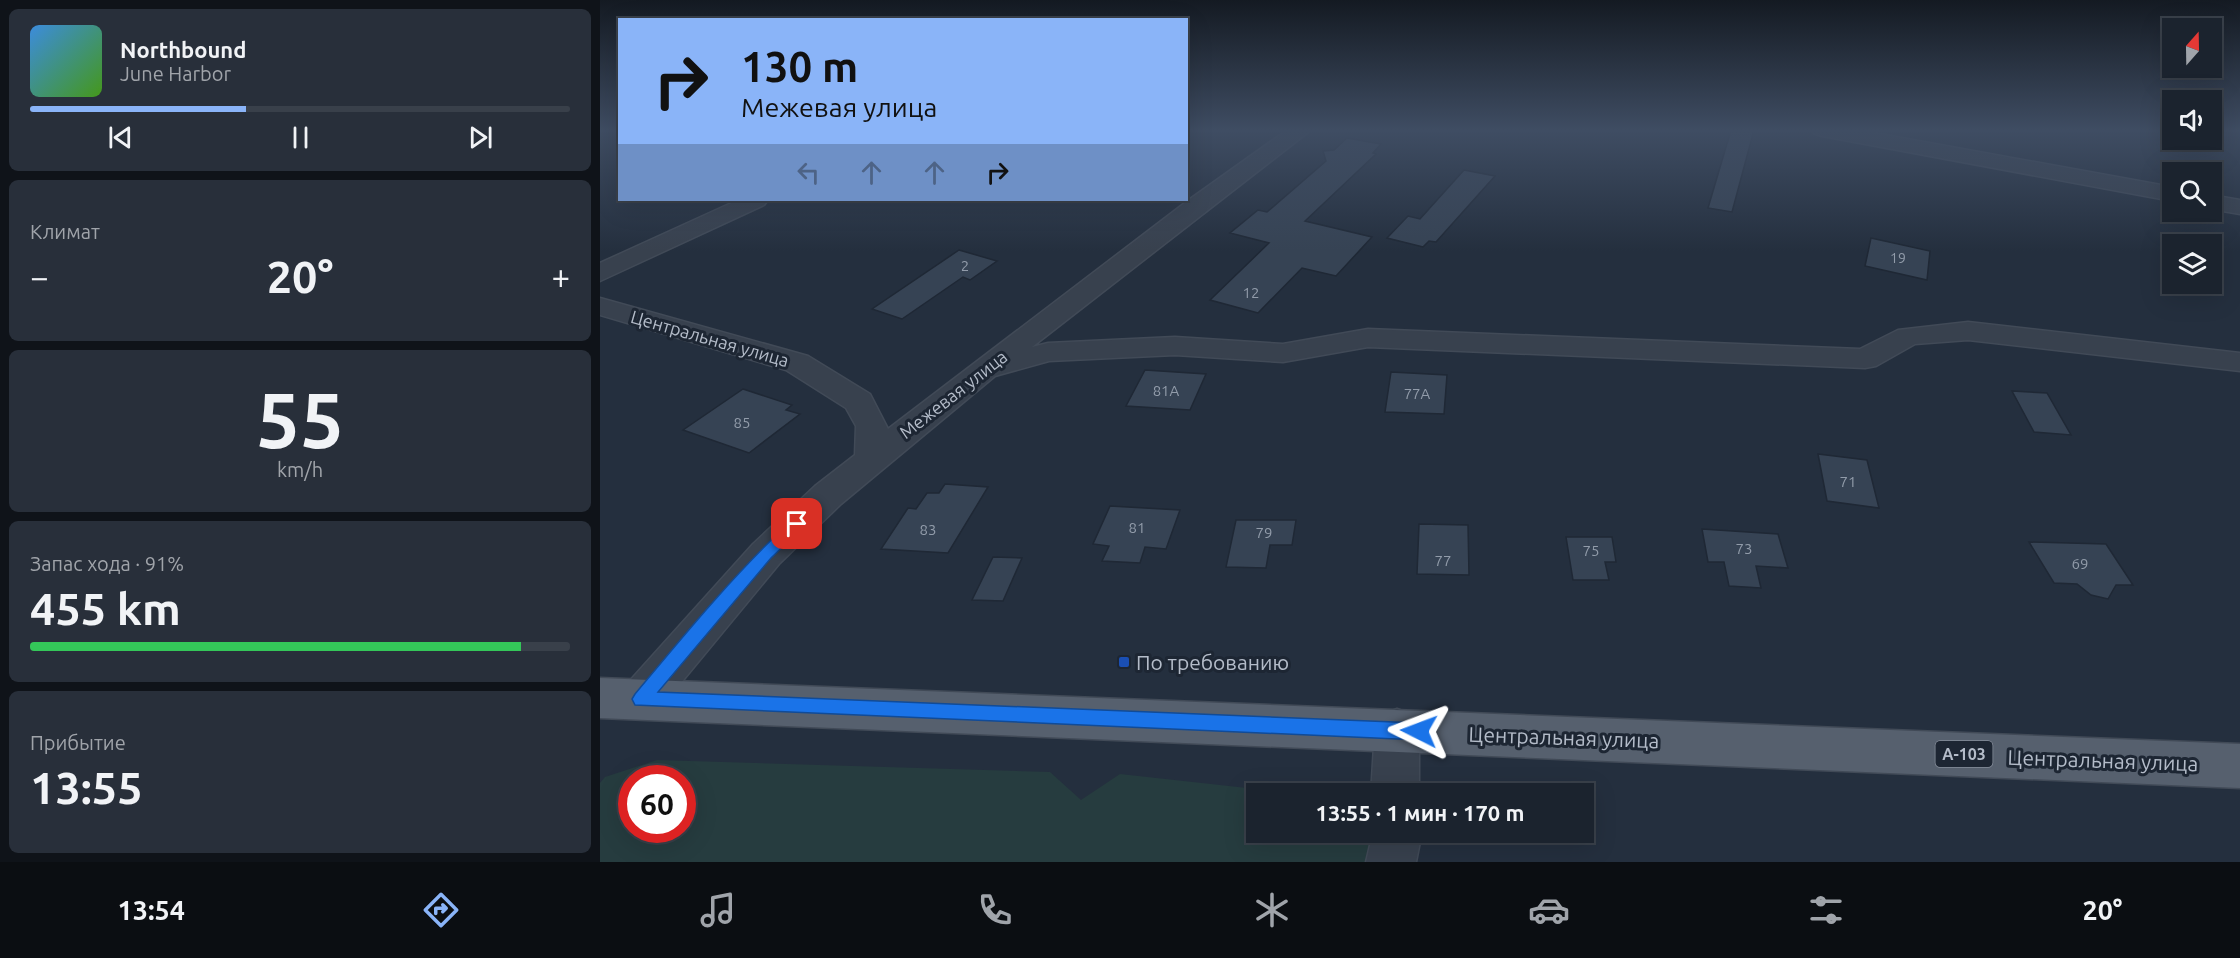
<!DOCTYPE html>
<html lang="ru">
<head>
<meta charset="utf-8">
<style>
	body { margin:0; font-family:Ubuntu,sans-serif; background:#282f3a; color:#f1f3f6; height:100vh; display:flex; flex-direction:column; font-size:22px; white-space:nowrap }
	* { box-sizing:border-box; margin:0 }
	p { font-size:20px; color:#a0a4aa }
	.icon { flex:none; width:33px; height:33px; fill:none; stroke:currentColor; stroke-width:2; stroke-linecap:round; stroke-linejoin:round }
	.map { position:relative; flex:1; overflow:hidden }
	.sheet { display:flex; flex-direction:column; gap:9px; padding:9px; background:#0f1319; width:600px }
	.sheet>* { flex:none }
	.banner { position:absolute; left:18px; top:18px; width:570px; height:183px; border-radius:0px; box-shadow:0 6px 24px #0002,0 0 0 2px #39404a; background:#8ab4f8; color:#111; overflow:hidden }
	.needle { width:39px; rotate:20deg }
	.controls { position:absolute; left:1562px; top:18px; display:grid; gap:12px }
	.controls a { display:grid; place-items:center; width:60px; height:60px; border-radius:0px; background:#1b232e; box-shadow:0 6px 24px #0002,0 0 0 2px #39404a; font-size:30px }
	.speed { position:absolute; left:18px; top:765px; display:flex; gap:12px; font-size:30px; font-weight:700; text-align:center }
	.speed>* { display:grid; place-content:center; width:78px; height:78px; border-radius:50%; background:#1b232e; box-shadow:0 6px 24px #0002,0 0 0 2px #39404a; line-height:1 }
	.speed .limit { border:9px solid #d22; background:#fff; color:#111 }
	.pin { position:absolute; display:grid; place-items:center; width:51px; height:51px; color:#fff; margin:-26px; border-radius:12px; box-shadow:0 3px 9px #0006 }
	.me { position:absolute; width:66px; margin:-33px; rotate:273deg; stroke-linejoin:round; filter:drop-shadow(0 0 4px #0008) }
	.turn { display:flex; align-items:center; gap:21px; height:126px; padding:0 24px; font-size:27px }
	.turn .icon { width:78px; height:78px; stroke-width:2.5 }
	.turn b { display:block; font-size:42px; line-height:51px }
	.lanes { display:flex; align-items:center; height:57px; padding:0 24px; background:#0003; justify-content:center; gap:30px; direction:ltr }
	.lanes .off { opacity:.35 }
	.big { font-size:45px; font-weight:700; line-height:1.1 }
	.sheet .widget { flex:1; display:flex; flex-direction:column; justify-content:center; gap:9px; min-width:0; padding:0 21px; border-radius:9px; background:#282f3a }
	.sheet .dial { align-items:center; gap:0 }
	.dial b { font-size:78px; line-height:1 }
	.song { display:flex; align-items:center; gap:18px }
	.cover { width:72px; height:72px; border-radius:9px; background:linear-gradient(135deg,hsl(210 70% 55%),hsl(100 70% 35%)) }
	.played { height:6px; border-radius:3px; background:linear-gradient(90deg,#8ab4f8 40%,#39404a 40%) }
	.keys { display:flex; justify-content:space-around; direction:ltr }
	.heat { display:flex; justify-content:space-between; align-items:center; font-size:33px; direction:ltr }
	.charge { height:9px; border-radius:4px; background:linear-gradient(90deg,#34c759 91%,#39404a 0) }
	.trip { position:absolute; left:646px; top:783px; width:348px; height:60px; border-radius:0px; background:#1b232e; box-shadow:0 6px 24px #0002,0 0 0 2px #39404a; font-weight:700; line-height:60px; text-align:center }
	.tab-bar { display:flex; height:96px; justify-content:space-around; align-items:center; background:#0b0e12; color:#a0a4aa }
	.tab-bar .icon { width:42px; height:42px }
	.tab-bar .on { color:#8ab4f8 }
	.tab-bar b { font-size:27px; color:#f1f3f6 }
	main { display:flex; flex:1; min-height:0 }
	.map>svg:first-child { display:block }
	.green { fill:#263c3f; fill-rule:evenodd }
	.building { fill:#364354; stroke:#1f2835; stroke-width:1.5 }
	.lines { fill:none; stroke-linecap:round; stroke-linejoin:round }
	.minor-casing { stroke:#414a57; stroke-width:3 }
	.major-casing { stroke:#414a57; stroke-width:3 }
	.minor { fill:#38414e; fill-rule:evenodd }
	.major { fill:#56606e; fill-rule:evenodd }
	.route { fill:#1a73e8; stroke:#114b97; stroke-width:1.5 }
	.transit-dot { fill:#1a4fb4; stroke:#1d2633; stroke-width:2 }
	.labels { text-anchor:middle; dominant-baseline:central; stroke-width:6; stroke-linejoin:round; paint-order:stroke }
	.far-number-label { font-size:14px; fill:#929caa }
	.number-label { font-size:15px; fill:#929caa }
	.shield { fill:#1d2633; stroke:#878f9c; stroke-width:1.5 }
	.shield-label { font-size:16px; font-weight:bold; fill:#b4bcc9 }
	.street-label { font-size:18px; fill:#b4bcc9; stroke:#1d2633 }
	.near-poi-label { font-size:21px; fill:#b4bcc9; stroke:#1d2633; text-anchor:start }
	.near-street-label { font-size:21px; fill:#b4bcc9; stroke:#1d2633 }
</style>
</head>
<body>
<main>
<section class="sheet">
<div class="widget">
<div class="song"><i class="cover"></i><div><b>Northbound</b><p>June Harbor</p></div></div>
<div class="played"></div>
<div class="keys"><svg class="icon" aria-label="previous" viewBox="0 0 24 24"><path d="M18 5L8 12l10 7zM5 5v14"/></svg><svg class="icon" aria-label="pause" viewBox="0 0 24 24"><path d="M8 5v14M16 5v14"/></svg><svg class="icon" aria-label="next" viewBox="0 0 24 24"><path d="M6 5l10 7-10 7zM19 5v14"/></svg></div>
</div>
<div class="widget"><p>Климат</p>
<div class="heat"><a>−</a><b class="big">20°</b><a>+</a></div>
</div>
<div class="widget dial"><b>55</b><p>km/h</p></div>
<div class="widget"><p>Запас хода · 91%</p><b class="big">455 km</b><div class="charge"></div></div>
<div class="widget"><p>Прибытие</p><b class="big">13:55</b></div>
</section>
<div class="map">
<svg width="1640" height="862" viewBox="0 0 1640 862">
	<rect width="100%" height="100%" fill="#242f3e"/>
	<!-- green -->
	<path class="green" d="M 57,760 L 450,772 L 481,800 L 520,774 L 693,793 L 657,794 L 657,832 L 784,833 L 782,862 L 0,862 L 0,783 L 5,777 ZM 32,778 L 82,778 L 82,830 L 32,830 Z"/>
	<!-- building -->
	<path class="building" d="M 1131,130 L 1154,130 L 1132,212 L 1108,208 Z
		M 747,138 L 781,144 L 773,153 L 776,154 L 705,221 L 772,237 L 736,276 L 702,268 L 658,313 L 610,300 L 669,243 L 630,233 L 658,210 L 667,212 L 726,161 L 723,151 L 734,150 Z
		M 864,170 L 895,176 L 836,242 L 829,241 L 823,247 L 787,238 L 808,216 L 820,219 Z
		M 1271,238 L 1330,251 L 1327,280 L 1265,266 Z
		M 359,250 L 397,261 L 370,280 L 363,277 L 302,319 L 272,309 Z
		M 545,370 L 606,374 L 590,410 L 526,406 Z
		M 791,372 L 847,375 L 844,414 L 785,412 Z
		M 143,389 L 192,405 L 186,410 L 200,414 L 149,453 L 83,430 Z
		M 1412,391 L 1447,393 L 1471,435 L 1434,432 Z
		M 1218,454 L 1267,460 L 1279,508 L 1227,501 Z
		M 345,484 L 388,487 L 348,553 L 281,549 L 308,508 L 316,509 L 327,493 L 339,493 Z
		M 510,506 L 580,510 L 566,549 L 545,547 L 540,563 L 502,561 L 509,546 L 493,544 Z
		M 636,520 L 696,520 L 692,545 L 670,545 L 666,568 L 626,567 Z
		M 819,524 L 868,525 L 869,575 L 817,574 Z
		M 1102,529 L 1178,534 L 1188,568 L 1156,566 L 1161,588 L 1129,586 L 1124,562 L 1108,562 Z
		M 966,537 L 1012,537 L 1016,562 L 1005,562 L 1009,580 L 973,580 Z
		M 1429,542 L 1506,544 L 1533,585 L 1516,585 L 1508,599 L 1491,595 L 1477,584 L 1454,583 Z
		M 393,557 L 422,558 L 403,601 L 372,600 Z"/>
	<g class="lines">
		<!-- minor casing -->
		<g class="minor-casing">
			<path id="minor" d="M 687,130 L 711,130 L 432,347 L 448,343 L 575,337 L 683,344 L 768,329 L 1260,349 L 1298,330 L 1368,322 L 1640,353 L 1640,371 L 1368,340 L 1315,344 L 1276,366 L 1265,368 L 768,347 L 683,362 L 575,355 L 449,361 L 395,376 L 241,504 L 179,564 L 56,713 L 41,719 L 26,713 L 19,699 L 26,685 L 153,544 L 215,486 L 255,455 L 256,426 L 246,408 L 186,370 L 0,315 L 0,298 L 208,356 L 270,394 L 288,429 L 590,199 Z
				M 1212,130 L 1258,130 L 1572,187 L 1572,201 L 1222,136 L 1215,134 Z
				M 1611,195 L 1640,200 L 1640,214 L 1611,209 Z
				M 138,200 L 168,200 L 164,205 L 0,281 L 0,263 Z
				M 797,709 L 813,715 L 819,730 L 819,794 L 771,794 L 775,730 L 781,715 Z
				M 773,832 L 822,832 L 816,862 L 766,862 Z"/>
		</g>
		<!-- major casing -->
		<g class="major-casing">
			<path id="major" d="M 0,678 L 1640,744 L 1640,788 L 0,718 Z"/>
		</g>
		<!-- minor -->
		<use href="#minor" class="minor"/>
		<!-- major -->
		<use href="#major" class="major"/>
	</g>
	<!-- sky -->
	<linearGradient id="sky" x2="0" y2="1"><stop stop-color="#141a22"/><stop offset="0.52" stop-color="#3f4d63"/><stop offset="1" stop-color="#3f4d63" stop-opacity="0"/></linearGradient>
	<rect width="1640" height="251" fill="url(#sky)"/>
	<!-- route -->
	<path class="route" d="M 197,519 L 202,520 L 205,524 L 202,528 L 171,558 L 58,692 L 819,723 L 826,725 L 829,731 L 826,737 L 819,740 L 35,705 L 32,699 L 35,694 C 85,634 134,574 192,520 Z"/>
	<!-- markers -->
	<rect class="transit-dot" x="518" y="656" width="12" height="12" rx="3"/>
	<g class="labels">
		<!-- far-number labels -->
		<g class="far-number-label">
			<text x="1298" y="258">19</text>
		</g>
		<!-- number labels -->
		<g class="number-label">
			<text x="365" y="265">2</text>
			<text x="651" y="292">12</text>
			<text x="566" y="390">81А</text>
			<text x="817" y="393">77А</text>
			<text x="142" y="422">85</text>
			<text x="1248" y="481">71</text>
			<text x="537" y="527">81</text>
			<text x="328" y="529">83</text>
			<text x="664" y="532">79</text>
			<text x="1144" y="548">73</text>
			<text x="991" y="550">75</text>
			<text x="843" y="560">77</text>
			<text x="1480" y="563">69</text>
		</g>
		<!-- shield labels -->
		<rect class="shield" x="1335.5" y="741" width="57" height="26" rx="4.5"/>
		<g class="shield-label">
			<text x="1364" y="754">А-103</text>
		</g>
		<!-- street labels -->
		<g class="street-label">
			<text transform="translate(110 338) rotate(16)">Центральная улица</text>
			<text transform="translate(353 394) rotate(-38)">Межевая улица</text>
		</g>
		<!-- near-poi labels -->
		<g class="near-poi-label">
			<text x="536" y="662">По требованию</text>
		</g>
		<!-- near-street labels -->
		<g class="near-street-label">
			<text transform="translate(964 737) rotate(2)">Центральная улица</text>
			<text transform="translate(1503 760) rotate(2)">Центральная улица</text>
		</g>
	</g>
</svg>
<div class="controls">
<a><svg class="needle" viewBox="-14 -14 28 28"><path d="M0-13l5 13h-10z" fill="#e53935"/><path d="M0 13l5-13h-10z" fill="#a0a4aa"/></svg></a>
<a><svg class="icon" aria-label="sound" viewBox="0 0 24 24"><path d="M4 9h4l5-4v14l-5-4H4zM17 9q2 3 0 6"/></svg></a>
<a><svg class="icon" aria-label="search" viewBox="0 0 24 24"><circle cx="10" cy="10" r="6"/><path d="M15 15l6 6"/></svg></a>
<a><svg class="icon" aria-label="layers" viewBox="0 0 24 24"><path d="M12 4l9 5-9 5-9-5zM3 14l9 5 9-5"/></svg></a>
</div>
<div class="speed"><div class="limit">60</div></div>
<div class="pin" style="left:197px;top:524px;background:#d93025"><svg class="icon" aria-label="arrive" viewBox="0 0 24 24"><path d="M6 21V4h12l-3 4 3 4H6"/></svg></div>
<svg class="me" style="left:819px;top:731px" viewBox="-20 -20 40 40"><path d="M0-17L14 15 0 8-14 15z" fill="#1a73e8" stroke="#fff" stroke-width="4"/></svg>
<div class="trip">13:55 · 1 мин · 170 m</div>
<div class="banner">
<div class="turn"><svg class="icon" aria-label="right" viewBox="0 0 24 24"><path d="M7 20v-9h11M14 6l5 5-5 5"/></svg><div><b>130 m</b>Межевая улица</div></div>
<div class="lanes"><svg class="icon off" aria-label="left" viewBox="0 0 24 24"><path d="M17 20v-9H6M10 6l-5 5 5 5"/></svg><svg class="icon off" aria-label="ahead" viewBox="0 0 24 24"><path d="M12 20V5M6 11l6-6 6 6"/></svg><svg class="icon off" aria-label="ahead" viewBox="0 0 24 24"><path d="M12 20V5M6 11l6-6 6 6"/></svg><svg class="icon" aria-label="right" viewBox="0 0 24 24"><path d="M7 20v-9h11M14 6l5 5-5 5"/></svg></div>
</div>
</div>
</main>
<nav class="tab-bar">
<b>13:54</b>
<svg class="icon on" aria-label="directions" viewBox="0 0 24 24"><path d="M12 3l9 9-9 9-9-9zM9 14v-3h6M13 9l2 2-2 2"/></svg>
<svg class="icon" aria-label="music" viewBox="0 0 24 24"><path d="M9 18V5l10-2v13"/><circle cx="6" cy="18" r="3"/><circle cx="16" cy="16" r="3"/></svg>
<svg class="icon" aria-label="phone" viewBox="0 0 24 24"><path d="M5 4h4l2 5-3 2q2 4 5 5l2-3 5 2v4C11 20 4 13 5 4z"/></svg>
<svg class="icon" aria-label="climate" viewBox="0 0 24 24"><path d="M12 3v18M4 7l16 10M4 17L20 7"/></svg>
<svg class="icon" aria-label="car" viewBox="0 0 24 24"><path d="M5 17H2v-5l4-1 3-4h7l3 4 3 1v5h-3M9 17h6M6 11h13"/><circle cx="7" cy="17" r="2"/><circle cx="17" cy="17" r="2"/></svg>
<svg class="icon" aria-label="filters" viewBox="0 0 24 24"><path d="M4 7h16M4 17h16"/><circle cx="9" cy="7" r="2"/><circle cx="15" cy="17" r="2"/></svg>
<b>20°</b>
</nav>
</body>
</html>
